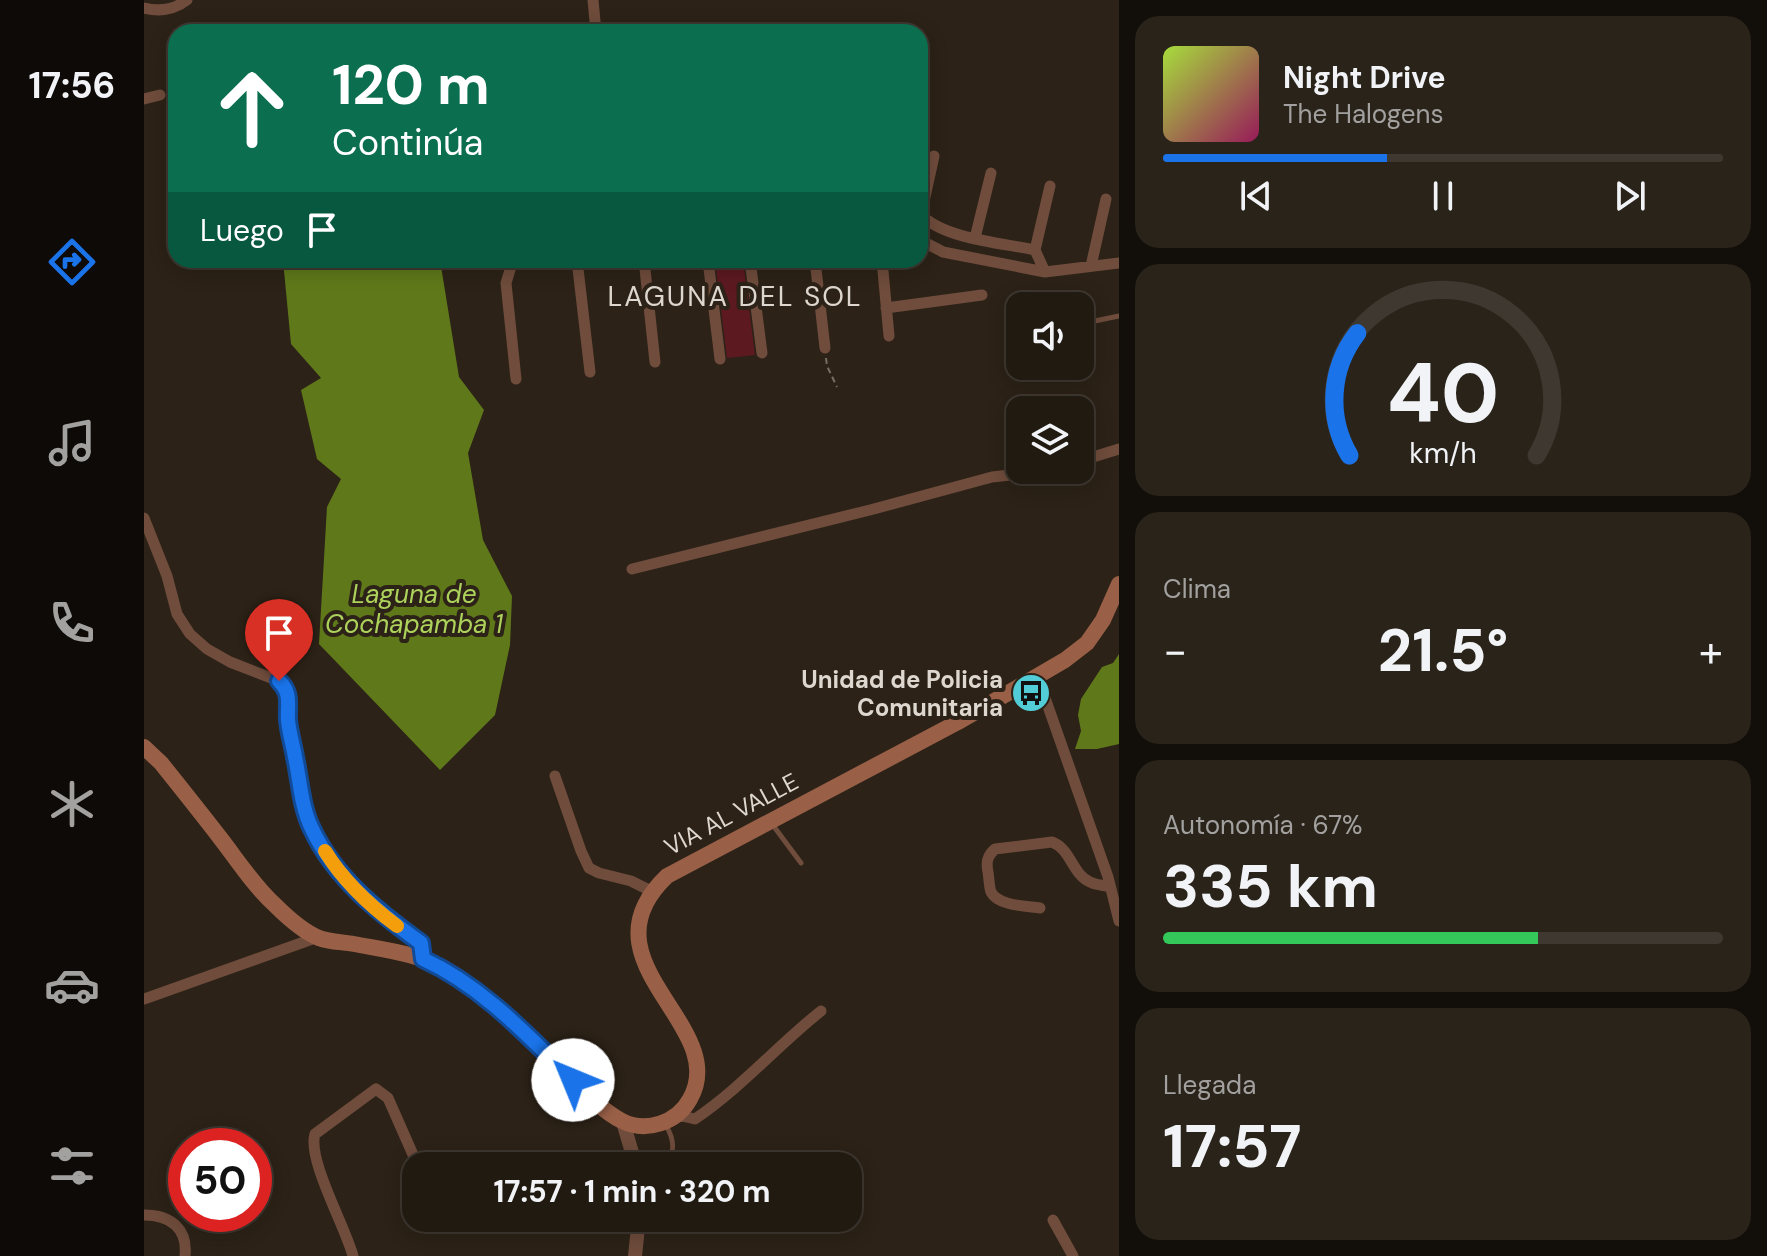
<!DOCTYPE html>
<html lang="es">
<head>
<meta charset="utf-8">
<style>
	body { margin:0; font-family:"DM Sans",sans-serif; background:#29231a; color:#f1f3f6; height:100vh; display:flex; flex-direction:column; font-size:30px; white-space:nowrap }
	* { box-sizing:border-box; margin:0 }
	p { font-size:26px; color:#a2a19f }
	.icon { flex:none; width:44px; height:44px; fill:none; stroke:currentColor; stroke-width:2; stroke-linecap:round; stroke-linejoin:round }
	.map { position:relative; flex:1; overflow:hidden }
	.panel { display:flex; flex-direction:column; gap:16px; padding:16px; background:#120e09; width:648px }
	.panel>* { flex:none }
	.guide { position:absolute; left:24px; top:24px; width:760px; height:244px; border-radius:24px; box-shadow:0 4px 20px #0003,0 0 0 2px #3e3831; background:#0b6e4f; color:#fff; overflow:hidden }
	.buttons { position:absolute; left:862px; top:292px; display:grid; gap:16px }
	.buttons a { display:grid; place-items:center; width:88px; height:88px; border-radius:16px; background:#211a11; box-shadow:0 4px 20px #0003,0 0 0 2px #3e3831; font-size:40px }
	.speed { position:absolute; left:24px; top:1128px; display:flex; gap:16px; font-size:40px; font-weight:700; text-align:center }
	.speed>* { display:grid; place-content:center; width:104px; height:104px; border-radius:50%; background:#211a11; box-shadow:0 4px 20px #0003,0 0 0 2px #3e3831; line-height:1 }
	.speed .limit { border:12px solid #d22; background:#fff; color:#111 }
	.pin { position:absolute; display:grid; place-items:center; width:68px; height:68px; color:#fff; margin:-82px -34px; border-radius:50% 50% 50% 0; rotate:-45deg; box-shadow:0 0 8px #0007 }
	.pin .icon { rotate:45deg }
	.me { position:absolute; width:88px; margin:-44px; rotate:315deg; stroke-linejoin:round; filter:drop-shadow(0 0 6px #0008) }
	.turn { display:flex; align-items:center; gap:28px; height:168px; padding:0 32px; font-size:36px }
	.turn .icon { width:104px; height:104px; stroke-width:2.5 }
	.turn b { display:block; font-size:56px; line-height:68px }
	.then { display:flex; align-items:center; height:76px; padding:0 32px; background:#0003; gap:16px; font-size:30px }
	.big { font-size:60px; font-weight:700; line-height:1.1 }
	.panel .widget { flex:1; display:flex; flex-direction:column; justify-content:center; gap:12px; min-width:0; padding:0 28px; border-radius:24px; background:#29231a }
	.panel .dial { align-items:center; gap:0 }
	.dial svg { height:208px; overflow:visible; fill:none; stroke:#3e3831; stroke-width:7; stroke-linecap:round; text-anchor:middle }
	.dial text { fill:#f1f3f6; stroke:none }
	.song { display:flex; align-items:center; gap:24px }
	.cover { width:96px; height:96px; border-radius:12px; background:linear-gradient(135deg,hsl(80 70% 55%),hsl(330 70% 35%)) }
	.played { height:8px; border-radius:4px; background:linear-gradient(90deg,#1a73e8 40%,#3e3831 40%) }
	.keys { display:flex; justify-content:space-around; direction:ltr }
	.heat { display:flex; justify-content:space-between; align-items:center; font-size:44px; direction:ltr }
	.charge { height:12px; border-radius:6px; background:linear-gradient(90deg,#34c759 67%,#3e3831 0) }
	.trip { position:absolute; left:258px; top:1152px; width:460px; height:80px; border-radius:24px; background:#211a11; box-shadow:0 4px 20px #0003,0 0 0 2px #3e3831; font-weight:700; line-height:80px; text-align:center }
	main { display:flex; flex:1; min-height:0 }
	.tabs { display:flex; flex-direction:column; width:144px; justify-content:space-around; align-items:center; background:#0d0a07; color:#a2a19f }
	.tabs .icon { width:56px; height:56px }
	.tabs .current { color:#1a73e8 }
	.tabs b { font-size:36px; color:#f1f3f6 }
	.map>svg:first-child { display:block }
	.green { fill:#5d1920 }
	.water { fill:#5f791a }
	.lines { fill:none; stroke-linecap:round; stroke-linejoin:round }
	.path { stroke:#776e64; stroke-width:2; stroke-dasharray:6 4; stroke-linecap:butt }
	.service { stroke:#6f4c3c; stroke-width:5 }
	.minor { stroke:#6f4c3c; stroke-width:11 }
	.tertiary { stroke:#6f4c3c; stroke-width:14 }
	.secondary { stroke:#996047; stroke-width:16 }
	.route-casing { stroke:#114b97; stroke-width:20 }
	.route { stroke:#1a73e8; stroke-width:14 }
	.slow { stroke:#f59e0b; stroke-width:14 }
	.labels { text-anchor:middle; dominant-baseline:central; stroke-width:8; stroke-linejoin:round; paint-order:stroke }
	.poi-label { font-size:24px; font-weight:bold; fill:#ddd7cf; stroke:#2c2217; text-anchor:end }
	.street-label { font-size:24px; fill:#ddd7cf; stroke:#2c2217 }
	.water-label { font-size:26px; font-style:italic; fill:#add25b; stroke:#2c2217 }
	.quarter-label { font-size:28px; letter-spacing:2px; fill:#ddd7cf; stroke:#2c2217 }
</style>
</head>
<body>
<main>
<nav class="tabs">
<b>17:56</b>
<svg class="icon current" aria-label="directions" viewBox="0 0 24 24"><path d="M12 3l9 9-9 9-9-9zM9 14v-3h6M13 9l2 2-2 2"/></svg>
<svg class="icon" aria-label="music" viewBox="0 0 24 24"><path d="M9 18V5l10-2v13"/><circle cx="6" cy="18" r="3"/><circle cx="16" cy="16" r="3"/></svg>
<svg class="icon" aria-label="phone" viewBox="0 0 24 24"><path d="M5 4h4l2 5-3 2q2 4 5 5l2-3 5 2v4C11 20 4 13 5 4z"/></svg>
<svg class="icon" aria-label="climate" viewBox="0 0 24 24"><path d="M12 3v18M4 7l16 10M4 17L20 7"/></svg>
<svg class="icon" aria-label="car" viewBox="0 0 24 24"><path d="M5 17H2v-5l4-1 3-4h7l3 4 3 1v5h-3M9 17h6M6 11h13"/><circle cx="7" cy="17" r="2"/><circle cx="17" cy="17" r="2"/></svg>
<svg class="icon" aria-label="filters" viewBox="0 0 24 24"><path d="M4 7h16M4 17h16"/><circle cx="9" cy="7" r="2"/><circle cx="15" cy="17" r="2"/></svg>
</nav>
<div class="map">
<svg width="975" height="1256" viewBox="0 0 975 1256">
	<rect width="100%" height="100%" fill="#2c2217"/>
	<!-- green -->
	<path class="green" d="M 571,260 L 599,260 L 611,355 L 583,358 Z"/>
	<!-- water -->
	<path class="water" d="M 139,260 L 296,260 L 315,377 L 340,410 L 324,453 L 339,540 L 368,596 L 366,645 L 351,715 L 296,770 L 175,644 L 183,507 L 197,479 L 173,459 L 157,390 L 177,378 L 147,344 Z
		M 975,654 L 975,744 L 953,749 L 931,749 L 937,731 L 934,715 L 937,699 L 958,667 L 969,663 Z"/>
	<g class="lines">
		<!-- path -->
		<path class="path" d="M 682,358 L 683,366 L 693,387"/>
		<!-- service -->
		<path class="service" d="M 946,322 L 975,316
			M 628,824 L 657,863
			M 519,1166 C 533,1154 530,1138 521,1124"/>
		<!-- minor -->
		<path class="minor" d="M 449,0 L 452,32
			M 0,8 C 16,12 30,10 43,0
			M 0,99 L 16,95
			M 790,156 L 777,215 C 801,239 858,243 891,250
			M 831,238 L 847,173
			M 776,240 L 799,252 L 901,272 L 975,263
			M 369,260 L 362,283 L 372,379
			M 433,260 L 446,372
			M 500,260 L 511,362
			M 564,260 L 576,359
			M 606,260 L 618,353
			M 671,260 L 681,348
			M 738,260 L 745,336
			M 947,266 L 962,199
			M 901,272 L 891,250 L 906,186
			M 742,308 L 838,295
			M 936,461 L 975,449
			M 0,518 L 23,576 L 33,614 L 46,634 L 63,649 L 86,662 L 135,681 L 142,687 L 145,699 L 144,721 L 160,803 L 167,828 L 185,857 L 203,882 L 225,904 L 277,943 L 279,959
			M 488,569 L 726,510 L 848,477 L 912,470
			M 893,675 L 964,877 L 975,921
			M 411,776 L 437,851 L 445,868 L 455,873 L 487,881 L 507,891
			M 896,908 C 883,906 854,906 847,892 C 845,887 845,878 844,872 C 842,862 843,856 851,849 L 908,842 C 927,849 928,874 946,882 C 951,885 960,885 966,887
			M 0,999 L 174,937
			M 527,1119 L 538,1116 L 551,1119 C 597,1088 634,1045 677,1011
			M 0,1215 C 26,1215 44,1228 41,1256
			M 909,1220 L 929,1256
			M 209,1256 C 201,1226 163,1159 171,1134 L 232,1089 L 244,1098 L 274,1166"/>
		<!-- tertiary -->
		<path class="tertiary" d="M 479,1122 L 492,1166
			M 491,1256 L 495,1218"/>
		<!-- secondary -->
		<path class="secondary" d="M 0,747 L 17,763 C 37,788 57,813 77,839 C 94,861 110,886 131,905 C 142,916 160,932 175,938 C 185,942 199,942 210,944 C 241,950 276,954 303,970 C 347,996 383,1035 418,1070 C 436,1087 455,1109 478,1121 C 502,1133 533,1123 546,1099 C 588,1025 433,962 523,876 L 814,722 L 921,660 L 943,643 L 959,620 L 975,584"/>
	</g>
	<g class="lines">
		<!-- route casing -->
		<g class="route-casing">
			<path id="route" d="M 135,681 C 148,693 143,705 144,720 C 145,732 149,745 151,757 C 156,780 157,807 168,829 C 191,878 234,912 277,943 L 279,959 C 338,986 383,1035 429,1080"/>
		</g>
		<!-- route -->
		<use href="#route" class="route"/>
		<!-- slow -->
		<path class="slow" d="M 181,851 C 200,882 225,905 253,926"/>
	</g>
	<!-- icons -->
	<defs>
		<g id="bus-disc" transform="scale(2)"><circle r="9.5" fill="#52ccd6" stroke="#2c2217"/><path d="M-5-6H5V4H4V6H2V4H-2V6H-4V4H-5ZM-3.5-4V0h7V-4ZM-3.5 1.2v1.5H-2V1.2ZM2 1.2v1.5H3.5V1.2Z" fill="#111"/></g>
	</defs>
	<g fill-rule="evenodd">
		<use href="#bus-disc" x="887" y="693"/>
	</g>
	<g class="labels">
		<!-- poi labels -->
		<g class="poi-label">
			<text x="859" y="679">Unidad de Policia<tspan x="859" dy="28">Comunitaria</tspan></text>
		</g>
		<!-- street labels -->
		<g class="street-label">
			<text transform="translate(587 814) rotate(-28)">VIA AL VALLE</text>
		</g>
		<!-- water labels -->
		<g class="water-label">
			<text x="270" y="594">Laguna de<tspan x="270" dy="30">Cochapamba 1</tspan></text>
		</g>
		<!-- quarter labels -->
		<g class="quarter-label">
			<text x="591" y="296">LAGUNA DEL SOL</text>
		</g>
	</g>
</svg>
<div class="buttons">
<a><svg class="icon" aria-label="sound" viewBox="0 0 24 24"><path d="M4 9h4l5-4v14l-5-4H4zM17 9q2 3 0 6"/></svg></a>
<a><svg class="icon" aria-label="layers" viewBox="0 0 24 24"><path d="M12 4l9 5-9 5-9-5zM3 14l9 5 9-5"/></svg></a>
</div>
<div class="speed"><div class="limit">50</div></div>
<div class="pin" style="left:135px;top:681px;background:#d93025"><svg class="icon" aria-label="arrive" viewBox="0 0 24 24"><path d="M6 21V4h12l-3 4 3 4H6"/></svg></div>
<svg class="me" style="left:429px;top:1080px" viewBox="-20 -20 40 40"><circle r="19" fill="#fff"/><path d="M0-13L10 11 0 6-10 11z" fill="#1a73e8"/></svg>
<div class="trip">17:57 · 1 min · 320 m</div>
<div class="guide">
<div class="turn"><svg class="icon" aria-label="ahead" viewBox="0 0 24 24"><path d="M12 20V5M6 11l6-6 6 6"/></svg><div><b>120 m</b>Continúa</div></div>
<div class="then">Luego<svg class="icon" aria-label="arrive" viewBox="0 0 24 24"><path d="M6 21V4h12l-3 4 3 4H6"/></svg></div>
</div>
</div>
<section class="panel">
<div class="widget">
<div class="song"><i class="cover"></i><div><b>Night Drive</b><p>The Halogens</p></div></div>
<div class="played"></div>
<div class="keys"><svg class="icon" aria-label="previous" viewBox="0 0 24 24"><path d="M18 5L8 12l10 7zM5 5v14"/></svg><svg class="icon" aria-label="pause" viewBox="0 0 24 24"><path d="M8 5v14M16 5v14"/></svg><svg class="icon" aria-label="next" viewBox="0 0 24 24"><path d="M6 5l10 7-10 7zM19 5v14"/></svg></div>
</div>
<div class="widget dial"><svg viewBox="0 0 100 80">
<path d="M14 69A42 42 0 1 1 86 69"/>
<path d="M14 69A42 42 0 0 1 17 22" stroke="#1a73e8"/>
<text x="50" y="56" font-size="32" font-weight="700">40</text>
<text x="50" y="72" font-size="11">km/h</text>
</svg></div>
<div class="widget"><p>Clima</p>
<div class="heat"><a>−</a><b class="big">21.5°</b><a>+</a></div>
</div>
<div class="widget"><p>Autonomía · 67%</p><b class="big">335 km</b><div class="charge"></div></div>
<div class="widget"><p>Llegada</p><b class="big">17:57</b></div>
</section>
</main>
</body>
</html>
